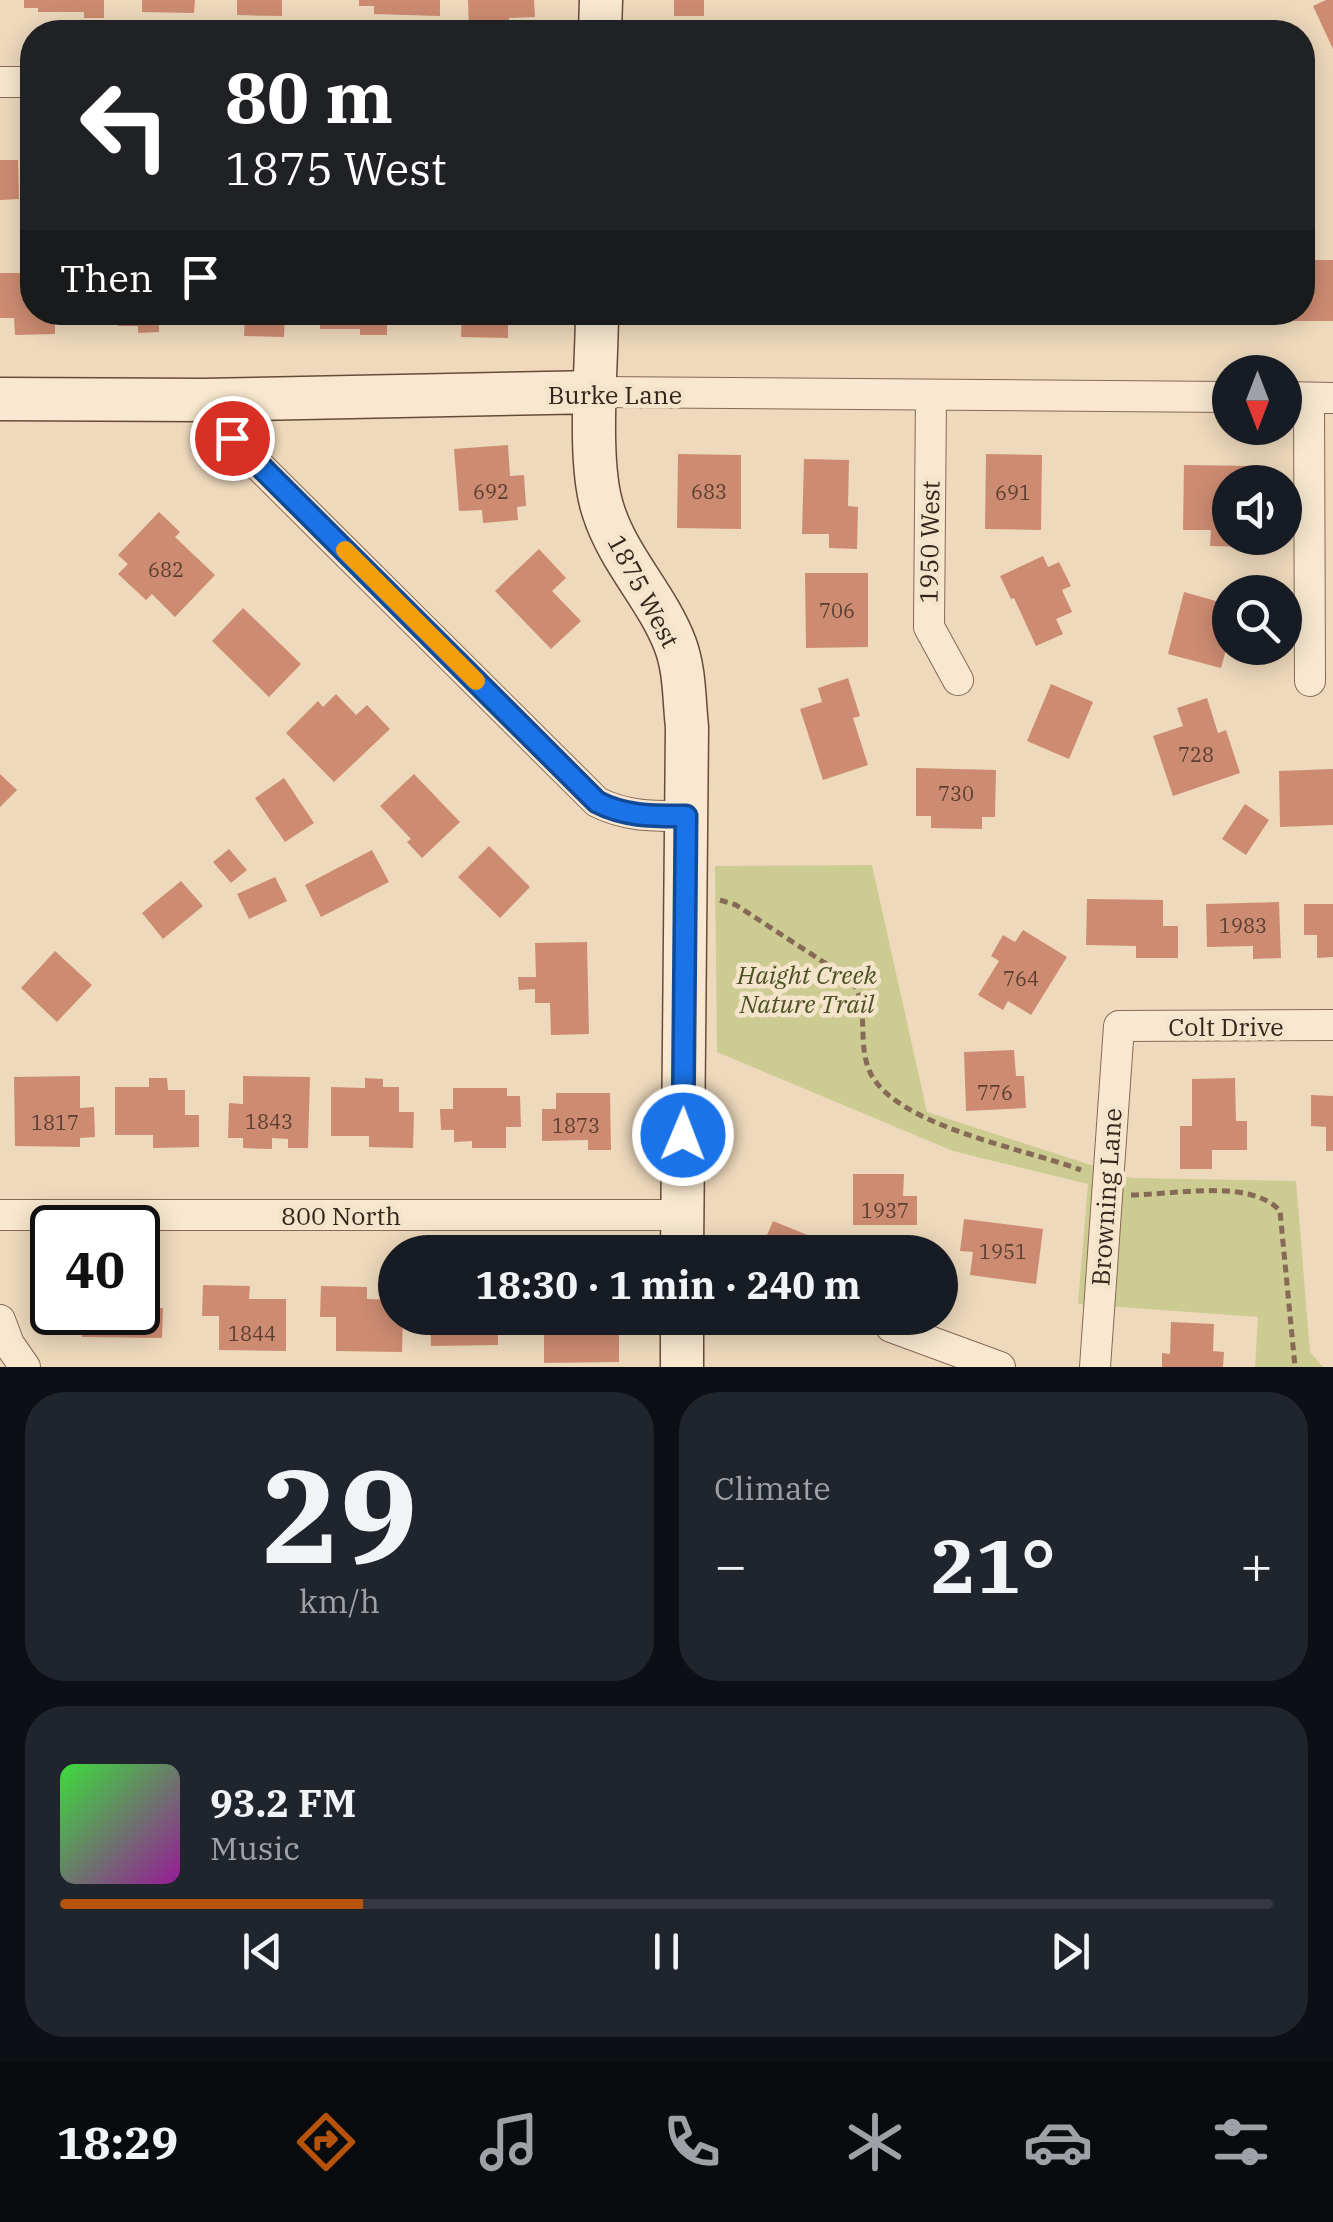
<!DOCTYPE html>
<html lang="en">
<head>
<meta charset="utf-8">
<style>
	body { margin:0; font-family:"IBM Plex Serif",serif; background:#20242c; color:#f1f3f6; height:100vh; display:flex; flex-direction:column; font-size:38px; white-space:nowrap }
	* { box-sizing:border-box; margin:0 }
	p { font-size:32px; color:#9ea1a6 }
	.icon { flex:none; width:55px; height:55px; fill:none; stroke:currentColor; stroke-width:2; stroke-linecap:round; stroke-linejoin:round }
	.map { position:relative; height:1367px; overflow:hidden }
	.details { display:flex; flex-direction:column; gap:25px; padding:25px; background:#0d0f14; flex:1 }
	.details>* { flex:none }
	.hud { position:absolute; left:20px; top:20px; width:1295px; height:305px; border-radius:40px; box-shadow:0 5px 25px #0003; background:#202124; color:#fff; overflow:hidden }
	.needle { width:65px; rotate:180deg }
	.buttons { position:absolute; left:1212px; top:355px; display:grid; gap:20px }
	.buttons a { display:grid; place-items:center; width:90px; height:90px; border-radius:50%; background:#171b24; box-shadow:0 5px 25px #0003; font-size:50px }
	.speed { position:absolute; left:30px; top:1205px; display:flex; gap:20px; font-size:50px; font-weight:700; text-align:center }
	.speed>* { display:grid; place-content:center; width:130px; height:130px; border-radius:50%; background:#171b24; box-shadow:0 5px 25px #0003; line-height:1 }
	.speed .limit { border:5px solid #111; border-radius:15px; background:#fff; color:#111 }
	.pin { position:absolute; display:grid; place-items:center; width:85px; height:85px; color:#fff; margin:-42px; border:5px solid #fff; border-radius:50%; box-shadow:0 2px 10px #0007 }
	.me { position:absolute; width:110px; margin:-55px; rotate:1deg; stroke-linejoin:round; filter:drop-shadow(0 0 8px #0008) }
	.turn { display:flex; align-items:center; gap:35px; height:210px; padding:0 40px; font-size:45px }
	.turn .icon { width:130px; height:130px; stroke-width:2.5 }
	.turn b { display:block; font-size:70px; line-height:85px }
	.then { display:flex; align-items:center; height:95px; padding:0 40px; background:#0003; gap:20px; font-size:38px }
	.big { font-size:75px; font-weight:700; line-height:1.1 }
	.details .widget { flex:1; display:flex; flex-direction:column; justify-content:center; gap:15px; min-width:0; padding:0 35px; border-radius:40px; background:#20242c }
	.details .dial { align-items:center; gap:0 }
	.dial b { font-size:130px; line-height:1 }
	.song { display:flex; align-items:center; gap:30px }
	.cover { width:120px; height:120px; border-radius:15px; background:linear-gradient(135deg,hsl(120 70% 55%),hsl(300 70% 35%)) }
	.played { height:10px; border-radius:5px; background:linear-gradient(90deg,#b45309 25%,#363941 25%) }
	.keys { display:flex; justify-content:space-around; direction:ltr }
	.heat { display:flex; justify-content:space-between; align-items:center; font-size:55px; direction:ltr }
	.details .tiles { flex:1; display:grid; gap:25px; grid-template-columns:1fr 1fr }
	.widget:last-child { grid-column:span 2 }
	.trip { position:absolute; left:378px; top:1235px; width:580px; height:100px; border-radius:50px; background:#171b24; box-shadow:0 5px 25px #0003; font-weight:700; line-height:100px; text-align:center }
	.dock { display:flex; height:160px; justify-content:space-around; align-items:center; background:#090b0e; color:#9ea1a6 }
	.dock .icon { width:70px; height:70px }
	.dock .active { color:#b45309 }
	.dock b { font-size:45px; color:#f1f3f6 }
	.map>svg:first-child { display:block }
	.green { fill:#cccb91 }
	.building { fill:#cd8c71 }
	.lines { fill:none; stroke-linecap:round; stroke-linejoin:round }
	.street-casing { stroke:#866956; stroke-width:32 }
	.secondary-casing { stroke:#674b39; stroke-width:45 }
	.path { stroke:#866956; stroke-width:5; stroke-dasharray:8 5; stroke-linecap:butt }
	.street { stroke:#f9e8cf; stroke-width:30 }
	.secondary { stroke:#f9e8cf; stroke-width:42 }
	.route-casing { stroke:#114b97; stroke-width:25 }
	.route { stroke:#1a73e8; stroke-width:18 }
	.slow { stroke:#f59e0b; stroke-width:18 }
	.labels { text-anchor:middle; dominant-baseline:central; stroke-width:9; stroke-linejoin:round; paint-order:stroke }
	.number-label { font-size:20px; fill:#5b3e30 }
	.street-label { font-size:25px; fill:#35241b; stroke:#f5e4cc }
	.park-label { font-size:25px; font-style:italic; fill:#4b5121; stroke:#f5e4cc }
</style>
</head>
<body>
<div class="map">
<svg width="1333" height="1367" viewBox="0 0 1333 1367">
	<rect width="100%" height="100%" fill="#eed9bc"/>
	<!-- green -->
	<path class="green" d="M 872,865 L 927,1112 L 1131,1178 L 1296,1181 L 1310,1352 L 1323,1367 L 1255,1367 L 1258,1317 L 1078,1304 L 1088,1184 L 953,1151 L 717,1052 L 715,866 Z"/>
	<!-- building -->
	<path class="building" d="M 24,0 L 104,0 L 104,18 L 84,18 L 84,12 L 38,12 L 38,8 L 24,8 Z
		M 142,0 L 195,0 L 194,13 L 142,12 Z
		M 237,0 L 282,0 L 282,16 L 237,15 Z
		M 359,0 L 440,0 L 440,16 L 374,14 L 374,6 L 359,6 Z
		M 468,0 L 534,0 L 535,17 L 509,18 L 509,31 L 469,31 Z
		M 674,0 L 704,0 L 704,16 L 674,16 Z
		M 1326,0 L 1333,0 L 1333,49 L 1313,6 Z
		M 0,160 L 18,160 L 19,199 L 0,200 Z
		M 1302,260 L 1333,260 L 1333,321 L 1291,321 L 1291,312 L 1302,312 Z
		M 0,273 L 32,273 L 32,312 L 55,312 L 55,334 L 15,335 L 14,318 L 0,318 Z
		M 77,312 L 159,312 L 159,332 L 138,333 L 138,326 L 118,326 L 118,317 L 77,317 Z
		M 225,312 L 285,312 L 284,337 L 244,336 L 245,316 L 224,316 Z
		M 320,312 L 387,312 L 387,335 L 360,335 L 360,329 L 320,329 Z
		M 462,312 L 508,312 L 508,338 L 461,337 Z
		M 651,312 L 676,312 L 676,319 L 651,319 Z
		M 761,312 L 835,312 L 835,320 L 760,319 Z
		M 864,312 L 939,312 L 939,318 L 864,319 Z
		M 967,312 L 1045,312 L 1044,322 L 967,320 Z
		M 1072,312 L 1146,312 L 1146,317 L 1119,317 L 1119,322 L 1072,322 Z
		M 1179,312 L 1253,312 L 1253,320 L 1179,320 Z
		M 508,445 L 510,476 L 524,475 L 526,506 L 517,507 L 518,520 L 483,523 L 482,510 L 459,511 L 454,449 Z
		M 678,454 L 741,455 L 741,529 L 677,528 Z
		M 986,454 L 1042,455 L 1041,530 L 985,529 Z
		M 804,459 L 849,460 L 848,506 L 858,507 L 857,549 L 829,548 L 829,534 L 802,534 Z
		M 1184,465 L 1253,466 L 1253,482 L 1230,482 L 1230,538 L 1253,538 L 1253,547 L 1210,546 L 1211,530 L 1183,530 Z
		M 159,512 L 180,532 L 175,537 L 215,575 L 175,617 L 152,594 L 146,600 L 118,574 L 128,564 L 118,555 Z
		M 539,549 L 566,578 L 552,591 L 581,621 L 551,649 L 495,591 Z
		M 1043,556 L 1048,567 L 1059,562 L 1071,586 L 1062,590 L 1072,612 L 1056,619 L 1063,634 L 1036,646 L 1014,598 L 1011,599 L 1000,576 Z
		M 805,573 L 868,573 L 868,647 L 806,648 Z
		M 1184,592 L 1230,605 L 1230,635 L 1221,668 L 1168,654 Z
		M 243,608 L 301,664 L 269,697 L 212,641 Z
		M 848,678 L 860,716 L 853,718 L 868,765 L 823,780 L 800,709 L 822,702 L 818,688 Z
		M 1051,684 L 1093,702 L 1069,759 L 1027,741 Z
		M 336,694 L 356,715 L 367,705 L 390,729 L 334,782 L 286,733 L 318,701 L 323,707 Z
		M 1207,698 L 1218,733 L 1226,730 L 1240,773 L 1173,796 L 1153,736 L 1183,726 L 1177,708 Z
		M 916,768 L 996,770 L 995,817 L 982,817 L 982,829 L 931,828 L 931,816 L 916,816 Z
		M 1333,769 L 1333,825 L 1280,827 L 1279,771 Z
		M 0,774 L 17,790 L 0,807 Z
		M 414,774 L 460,822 L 422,858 L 407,842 L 411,839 L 380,806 Z
		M 284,778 L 314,823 L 285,842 L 255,798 Z
		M 1245,804 L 1269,820 L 1246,855 L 1222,839 Z
		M 489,846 L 530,887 L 500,918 L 458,877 Z
		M 229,849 L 247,870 L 231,883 L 213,862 Z
		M 372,850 L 389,882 L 321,917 L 305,885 Z
		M 275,877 L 287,901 L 249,919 L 237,894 Z
		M 181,881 L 203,906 L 163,939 L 142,913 Z
		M 1087,899 L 1163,900 L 1163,926 L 1178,926 L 1178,958 L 1136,958 L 1136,946 L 1086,945 Z
		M 1279,902 L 1281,958 L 1253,959 L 1253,946 L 1207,947 L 1206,904 Z
		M 1304,904 L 1333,904 L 1333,957 L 1317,958 L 1317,935 L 1304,935 Z
		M 1023,930 L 1067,957 L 1031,1015 L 1008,1001 L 1003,1010 L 978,995 L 999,961 L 991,956 L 1003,935 L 1015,942 Z
		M 587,942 L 589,1034 L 551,1035 L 550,1003 L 535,1003 L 535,989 L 519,990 L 518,977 L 536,977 L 535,943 Z
		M 55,951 L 92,985 L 57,1022 L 21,988 Z
		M 1014,1050 L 1016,1076 L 1024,1076 L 1026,1108 L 966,1111 L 964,1052 Z
		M 80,1076 L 80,1108 L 94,1107 L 95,1137 L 80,1138 L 80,1147 L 15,1146 L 14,1077 Z
		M 243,1076 L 310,1077 L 308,1148 L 288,1148 L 288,1139 L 272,1138 L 272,1149 L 243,1148 L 243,1138 L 228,1138 L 229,1103 L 243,1104 Z
		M 149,1078 L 167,1078 L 168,1090 L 185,1090 L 185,1115 L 199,1115 L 199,1147 L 153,1148 L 153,1135 L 115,1135 L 115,1087 L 149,1087 Z
		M 365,1078 L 383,1079 L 383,1087 L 399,1087 L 399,1112 L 414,1112 L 413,1148 L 369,1147 L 369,1136 L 331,1136 L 331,1087 L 365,1088 Z
		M 1235,1078 L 1236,1121 L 1247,1121 L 1247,1150 L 1212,1150 L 1212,1169 L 1180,1169 L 1180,1126 L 1192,1126 L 1192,1079 Z
		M 453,1088 L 507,1088 L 507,1096 L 520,1096 L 521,1127 L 506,1127 L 506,1148 L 472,1148 L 472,1141 L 454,1142 L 454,1130 L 441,1130 L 440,1109 L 453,1109 Z
		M 556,1093 L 610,1093 L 611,1150 L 588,1150 L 588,1140 L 542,1141 L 542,1109 L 556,1109 Z
		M 1311,1095 L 1333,1096 L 1333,1151 L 1326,1151 L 1326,1127 L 1311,1126 Z
		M 853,1174 L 904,1174 L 903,1196 L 917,1196 L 917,1225 L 853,1225 Z
		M 964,1219 L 1043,1229 L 1036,1284 L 970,1275 L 973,1252 L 960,1251 Z
		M 773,1221 L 815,1238 L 810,1252 L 760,1252 Z
		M 138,1284 L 148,1284 L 147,1308 L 163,1308 L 162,1338 L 82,1337 L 83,1312 L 138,1312 Z
		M 203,1285 L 250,1286 L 249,1299 L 286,1299 L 286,1351 L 219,1350 L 219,1316 L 202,1316 Z
		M 321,1286 L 367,1287 L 367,1299 L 395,1300 L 395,1318 L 403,1318 L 402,1352 L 336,1351 L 336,1317 L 320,1317 Z
		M 430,1318 L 511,1318 L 511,1327 L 498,1327 L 498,1345 L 431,1346 Z
		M 536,1318 L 619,1318 L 619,1362 L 544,1363 L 544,1325 L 536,1325 Z
		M 1171,1322 L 1214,1324 L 1213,1351 L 1224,1352 L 1223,1367 L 1162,1367 L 1162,1353 L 1170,1354 Z"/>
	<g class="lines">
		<!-- street casing -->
		<g class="street-casing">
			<path id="street" d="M 0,82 L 32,82
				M 597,392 L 1230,397
				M 931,396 L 929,627 L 958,680
				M 1285,397 L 1333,398
				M 1309,398 L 1310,681
				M 204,400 L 231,438 L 597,802 C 627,817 654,816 686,816
				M 0,1215 L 683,1215
				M 0,1320 L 9,1344 L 25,1367
				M 891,1327 L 1000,1367
				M 1095,1367 L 1119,1026 L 1333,1025"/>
		</g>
		<!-- secondary casing -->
		<g class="secondary-casing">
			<path id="secondary" d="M 600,32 L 601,0
				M 597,312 C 597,366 587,462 603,510 C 618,559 657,597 675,644 C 685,670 684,700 687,727 L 682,1252
				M 0,399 L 204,400 L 597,392
				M 682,1367 L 682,1318"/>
		</g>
		<!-- path -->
		<path class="path" d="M 720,900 L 736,905 L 851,980 C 870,1005 857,1041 869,1070 C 892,1126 1027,1149 1081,1170
			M 1131,1195 C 1172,1195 1251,1178 1280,1211 L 1295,1367"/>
		<!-- street -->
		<use href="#street" class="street"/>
		<!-- secondary -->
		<use href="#secondary" class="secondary"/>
	</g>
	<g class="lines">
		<!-- route casing -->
		<g class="route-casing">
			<path id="route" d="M 232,438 L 597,802 C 626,817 654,816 686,816 L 683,1135"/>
		</g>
		<!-- route -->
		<use href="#route" class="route"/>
		<!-- slow -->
		<path class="slow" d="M 345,550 L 476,681"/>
	</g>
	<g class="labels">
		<!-- number labels -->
		<g class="number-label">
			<text x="491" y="491">692</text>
			<text x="709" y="491">683</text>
			<text x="1013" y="492">691</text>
			<text x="166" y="569">682</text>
			<text x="837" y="610">706</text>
			<text x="1196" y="754">728</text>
			<text x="956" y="793">730</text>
			<text x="1243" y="925">1983</text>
			<text x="1021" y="978">764</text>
			<text x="995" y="1092">776</text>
			<text x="269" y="1121">1843</text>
			<text x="55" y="1122">1817</text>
			<text x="576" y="1125">1873</text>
			<text x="885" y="1210">1937</text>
			<text x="1003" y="1251">1951</text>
			<text x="252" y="1333">1844</text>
		</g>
		<!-- street labels -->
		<g class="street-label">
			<text x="615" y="394">Burke Lane</text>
			<text transform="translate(929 542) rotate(-89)">1950 West</text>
			<text transform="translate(644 591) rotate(62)">1875 West</text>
			<text x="1226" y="1026">Colt Drive</text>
			<text transform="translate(1106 1197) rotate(-86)">Browning Lane</text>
			<text x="341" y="1215">800 North</text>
		</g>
		<!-- park labels -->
		<g class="park-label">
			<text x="807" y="974">Haight Creek<tspan x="807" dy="29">Nature Trail</tspan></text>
		</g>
	</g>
</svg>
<div class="buttons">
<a><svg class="needle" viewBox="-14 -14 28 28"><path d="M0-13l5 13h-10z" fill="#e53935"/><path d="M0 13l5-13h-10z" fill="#9ea1a6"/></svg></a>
<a><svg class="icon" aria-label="sound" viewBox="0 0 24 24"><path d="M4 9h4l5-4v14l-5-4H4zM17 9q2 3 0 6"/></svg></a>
<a><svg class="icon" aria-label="search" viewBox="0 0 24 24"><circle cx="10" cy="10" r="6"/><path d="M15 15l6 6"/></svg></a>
</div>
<div class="speed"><div class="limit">40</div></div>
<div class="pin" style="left:232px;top:438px;background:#d93025"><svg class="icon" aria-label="arrive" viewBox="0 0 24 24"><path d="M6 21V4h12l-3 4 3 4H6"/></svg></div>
<svg class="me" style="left:683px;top:1135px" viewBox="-20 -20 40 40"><circle r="17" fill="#1a73e8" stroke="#fff" stroke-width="3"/><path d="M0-11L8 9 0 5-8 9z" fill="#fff"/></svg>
<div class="trip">18:30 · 1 min · 240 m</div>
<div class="hud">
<div class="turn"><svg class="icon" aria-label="left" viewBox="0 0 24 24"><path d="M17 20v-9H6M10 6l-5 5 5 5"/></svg><div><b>80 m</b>1875 West</div></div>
<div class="then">Then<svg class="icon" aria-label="arrive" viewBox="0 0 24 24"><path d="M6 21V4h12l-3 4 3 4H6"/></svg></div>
</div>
</div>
<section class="details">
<div class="tiles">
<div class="widget dial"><b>29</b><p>km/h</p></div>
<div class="widget"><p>Climate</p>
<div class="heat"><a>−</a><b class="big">21°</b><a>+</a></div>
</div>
<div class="widget">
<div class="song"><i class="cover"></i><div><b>93.2 FM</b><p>Music</p></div></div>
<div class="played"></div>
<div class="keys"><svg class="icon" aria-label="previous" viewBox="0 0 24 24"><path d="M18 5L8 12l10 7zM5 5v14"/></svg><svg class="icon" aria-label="pause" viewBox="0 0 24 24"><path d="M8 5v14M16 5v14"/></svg><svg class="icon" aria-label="next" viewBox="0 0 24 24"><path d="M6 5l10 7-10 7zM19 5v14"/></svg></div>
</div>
</div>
</section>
<nav class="dock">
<b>18:29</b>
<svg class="icon active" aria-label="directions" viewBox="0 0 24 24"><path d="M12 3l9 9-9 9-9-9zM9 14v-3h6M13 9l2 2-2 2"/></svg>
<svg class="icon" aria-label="music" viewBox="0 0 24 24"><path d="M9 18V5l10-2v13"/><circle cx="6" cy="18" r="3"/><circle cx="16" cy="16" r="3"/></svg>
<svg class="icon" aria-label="phone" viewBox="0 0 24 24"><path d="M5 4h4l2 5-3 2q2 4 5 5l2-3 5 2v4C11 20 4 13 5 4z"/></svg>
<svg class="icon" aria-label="climate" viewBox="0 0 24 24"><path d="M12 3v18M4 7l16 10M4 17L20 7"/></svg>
<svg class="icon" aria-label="car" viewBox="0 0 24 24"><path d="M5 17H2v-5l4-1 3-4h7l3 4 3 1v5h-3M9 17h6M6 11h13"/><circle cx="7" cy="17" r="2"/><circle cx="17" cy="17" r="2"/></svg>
<svg class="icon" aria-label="filters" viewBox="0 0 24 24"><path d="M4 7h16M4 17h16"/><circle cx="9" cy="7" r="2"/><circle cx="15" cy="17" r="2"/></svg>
</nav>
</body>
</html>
